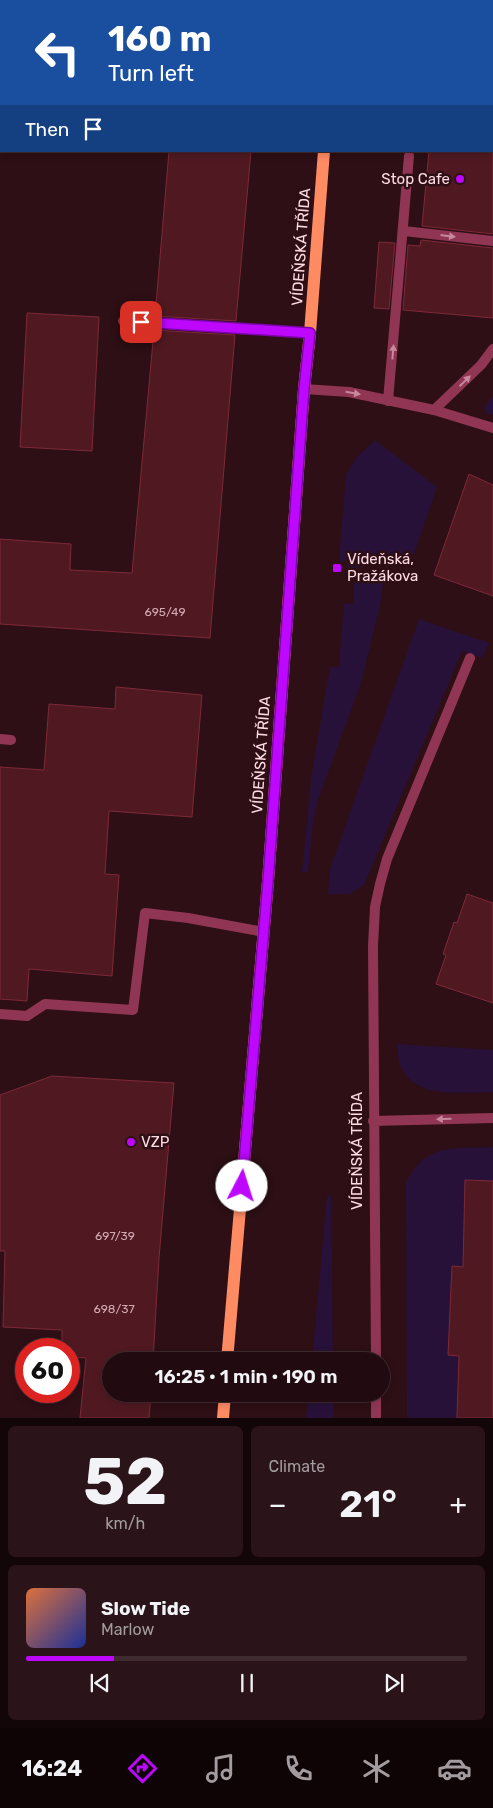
<!DOCTYPE html>
<html lang="en">
<head>
<meta charset="utf-8">
<style>
	body { margin:0; font-family:Rubik,sans-serif; background:#2a1419; color:#f1f3f6; height:100vh; display:flex; flex-direction:column; font-size:19px; white-space:nowrap }
	* { box-sizing:border-box; margin:0 }
	p { font-size:16px; color:#a29b9f }
	.icon { flex:none; width:28px; height:28px; fill:none; stroke:currentColor; stroke-width:2; stroke-linecap:round; stroke-linejoin:round }
	.map { position:relative; height:1418px; overflow:hidden }
	.details { display:flex; flex-direction:column; gap:8px; padding:8px; background:#130609; flex:1 }
	.details>* { flex:none }
	.guide { position:absolute; left:0px; top:0px; width:494px; height:152px; box-shadow:0 2px 8px #0003,0 0 0 1px #3f2b30; background:#1a4fa0; color:#fff; overflow:hidden }
	.speed { position:absolute; left:15px; top:1338px; display:flex; gap:10px; font-size:25px; font-weight:700; text-align:center }
	.speed>* { display:grid; place-content:center; width:65px; height:65px; border-radius:50%; background:#220b10; box-shadow:0 2px 8px #0003,0 0 0 1px #3f2b30; line-height:1 }
	.speed .limit { border:8px solid #d22; background:#fff; color:#111 }
	.pin { position:absolute; display:grid; place-items:center; width:42px; height:42px; color:#fff; margin:-21px; border-radius:10px; box-shadow:0 2px 8px #0006 }
	.me { position:absolute; width:55px; margin:-28px; rotate:5deg; stroke-linejoin:round; filter:drop-shadow(0 0 4px #0008) }
	.turn { display:flex; align-items:center; gap:18px; height:105px; padding:0 25px; font-size:22px }
	.turn .icon { width:65px; height:65px; stroke-width:2.5 }
	.turn b { display:block; font-size:35px; line-height:42px }
	.then { display:flex; align-items:center; height:48px; padding:0 25px; background:#0003; gap:10px; font-size:19px }
	.big { font-size:38px; font-weight:600; line-height:1.1 }
	.details .widget { flex:1; display:flex; flex-direction:column; justify-content:center; gap:8px; min-width:0; padding:0 18px; border-radius:8px; background:#2a1419 }
	.details .dial { align-items:center; gap:0 }
	.dial b { font-size:65px; line-height:1 }
	.song { display:flex; align-items:center; gap:15px }
	.cover { width:60px; height:60px; border-radius:8px; background:linear-gradient(135deg,hsl(20 70% 55%),hsl(230 70% 35%)) }
	.played { height:5px; border-radius:2px; background:linear-gradient(90deg,#bd07ff 20%,#3f2b30 20%) }
	.keys { display:flex; justify-content:space-around; direction:ltr }
	.heat { display:flex; justify-content:space-between; align-items:center; font-size:28px; direction:ltr }
	.details .tiles { flex:1; display:grid; gap:8px; grid-template-columns:1fr 1fr }
	.widget:last-child { grid-column:span 2 }
	.trip { position:absolute; left:102px; top:1352px; width:288px; height:50px; border-radius:25px; background:#220b10; box-shadow:0 2px 8px #0003,0 0 0 1px #3f2b30; font-weight:600; line-height:50px; text-align:center }
	.tab-bar { display:flex; height:80px; justify-content:space-around; align-items:center; background:#0e0406; color:#a29b9f }
	.tab-bar .icon { width:35px; height:35px }
	.tab-bar .current { color:#bd07ff }
	.tab-bar b { font-size:22px; color:#f1f3f6 }
	.map>svg:first-child { display:block }
	.green { fill:#281138 }
	.building { fill:#501922; stroke:#7e2938 }
	.lines { fill:none; stroke-linecap:round; stroke-linejoin:round }
	.service { stroke:#903654; stroke-width:10 }
	.minor { stroke:#903654; stroke-width:10 }
	.primary { stroke:#ff8b62; stroke-width:12 }
	.oneway { fill:#c8889c }
	.route-casing { stroke:#7b05a6; stroke-width:12 }
	.route { stroke:#bd07ff; stroke-width:9 }
	.poi-dot { fill:#bd07ff; stroke:#2d0f15; stroke-width:2 }
	.labels { text-anchor:middle; dominant-baseline:central; stroke-width:5; stroke-linejoin:round; paint-order:stroke }
	.number-label { font-size:12px; fill:#d3aab4 }
	.poi-label { font-size:15px; fill:#ffdbe4; stroke:#2d0f15; text-anchor:start }
	.street-label { font-size:15px; fill:#ffdbe4; stroke:#2d0f15 }
</style>
</head>
<body>
<div class="map">
<svg width="493" height="1418" viewBox="0 0 493 1418">
	<rect width="100%" height="100%" fill="#2d0f15"/>
	<!-- green -->
	<path class="green" d="M 493,396 L 493,415 L 486,413 L 484,407 Z
		M 375,440 L 437,487 L 414,554 L 347,570 L 347,560 L 339,562 L 346,474 L 358,456 Z
		M 385,571 L 380,606 L 361,683 L 318,800 L 313,822 L 308,872 L 302,872 L 311,779 L 330,667 L 339,667 L 344,604 L 353,603 L 354,584 L 357,578 Z
		M 419,619 L 489,643 L 482,658 L 462,651 L 364,885 L 350,894 L 328,894 L 330,869 Z
		M 397,1044 L 493,1050 L 493,1092 C 463,1092 417,1100 401,1067 C 398,1061 398,1051 397,1044 Z
		M 493,1147 L 493,1181 L 465,1181 L 463,1267 L 452,1267 L 448,1354 L 459,1356 L 457,1418 L 407,1418 L 406,1183 C 427,1142 452,1149 493,1147 Z
		M 331,1195 L 333,1361 L 312,1361 L 327,1196 Z
		M 309,1394 L 333,1394 L 333,1418 L 306,1418 Z"/>
	<!-- building -->
	<path class="building" d="M 169,151 L 251,151 L 236,321 L 155,316 Z
		M 429,151 L 493,151 L 493,234 L 422,226 Z
		M 421,240 L 493,248 L 493,318 L 403,310 L 408,245 L 420,246 Z
		M 379,242 L 395,243 L 389,309 L 374,308 Z
		M 27,313 L 99,317 L 92,451 L 20,447 Z
		M 154,330 L 235,335 L 210,638 L 0,624 L 0,539 L 71,544 L 70,570 L 132,573 Z
		M 469,474 L 493,485 L 493,596 L 434,575 Z
		M 116,687 L 202,695 L 192,817 L 109,811 L 105,874 L 119,875 L 112,976 L 29,969 L 27,1001 L 0,999 L 0,767 L 44,770 L 49,704 L 115,709 Z
		M 467,894 L 493,903 L 493,1003 L 436,984 L 446,955 L 443,954 L 454,922 L 457,923 Z
		M 52,1076 L 174,1083 L 159,1258 L 153,1361 L 111,1361 L 111,1394 L 151,1394 L 149,1418 L 80,1418 L 86,1358 L 69,1357 L 69,1349 L 62,1349 L 62,1330 L 3,1327 L 5,1251 L 0,1251 L 0,1095 Z
		M 465,1180 L 493,1181 L 493,1418 L 457,1418 L 459,1356 L 448,1355 L 452,1266 L 463,1267 Z"/>
	<g class="lines">
		<!-- service -->
		<path class="service" d="M 492,65 L 493,65
			M 404,231 L 493,241
			M 123,321 L 310,333
			M 304,389 L 349,392 L 434,410 L 493,428
			M 388,401 L 409,156
			M 434,410 L 481,365 L 493,349
			M 0,739 L 11,740
			M 0,1014 L 27,1016 L 45,1004 L 133,1010 L 145,913 L 188,918 L 264,932"/>
		<!-- minor -->
		<path class="minor" d="M 373,1121 L 493,1118
			M 376,1361 L 373,946 L 375,907 L 380,884 L 387,859 L 470,658
			M 376,1394 L 376,1418"/>
		<!-- primary -->
		<path class="primary" d="M 335,1 L 335,0
			M 227,1361 L 268,881 L 304,389 L 310,333 L 324,151
			M 223,1418 L 225,1394"/>
	</g>
	<!-- one-way arrows -->
	<defs><path id="oneway-solid" d="M-6-.8H1V-3.2L6.5 0L1 3.2V.8H-6Z" transform="scale(1.25)"/></defs>
	<g class="oneway">
		<use href="#oneway-solid" transform="translate(448 236) rotate(7)"/>
		<use href="#oneway-solid" transform="translate(393 352) rotate(-85)"/>
		<use href="#oneway-solid" transform="translate(465 381) rotate(-44)"/>
		<use href="#oneway-solid" transform="translate(353 393) rotate(10)"/>
		<use href="#oneway-solid" transform="translate(444 1119) rotate(178)"/>
	</g>
	<g class="lines">
		<!-- route casing -->
		<g class="route-casing">
			<path id="route" d="M 141,322 L 310,333 L 304,389 L 268,881 L 242,1186"/>
		</g>
		<!-- route -->
		<use href="#route" class="route"/>
	</g>
	<!-- markers -->
	<g class="poi-dot">
		<circle cx="460" cy="179" r="5"/>
		<rect x="332" y="563" width="10" height="10" rx="2.5"/>
		<circle cx="131" cy="1142" r="5"/>
	</g>
	<g class="labels">
		<!-- number labels -->
		<g class="number-label">
			<text x="165" y="612">695/49</text>
			<text x="115" y="1236">697/39</text>
			<text x="114" y="1309">698/37</text>
		</g>
		<!-- poi labels -->
		<g class="poi-label">
			<text x="450" y="179" text-anchor="end">Stop Cafe</text>
			<text x="347" y="559">Vídeňská,<tspan x="347" dy="17">Pražákova</tspan></text>
			<text x="141" y="1142">VZP</text>
		</g>
		<!-- street labels -->
		<g class="street-label">
			<text transform="translate(301 247) rotate(-86)">VÍDEŇSKÁ TŘÍDA</text>
			<text transform="translate(261 755) rotate(-86)">VÍDEŇSKÁ TŘÍDA</text>
			<text transform="translate(357 1151) rotate(-90)">VÍDEŇSKÁ TŘÍDA</text>
		</g>
	</g>
</svg>
<div class="speed"><div class="limit">60</div></div>
<div class="pin" style="left:141px;top:322px;background:#d93025"><svg class="icon" aria-label="arrive" viewBox="0 0 24 24"><path d="M6 21V4h12l-3 4 3 4H6"/></svg></div>
<svg class="me" style="left:242px;top:1186px" viewBox="-20 -20 40 40"><circle r="19" fill="#fff"/><path d="M0-13L10 11 0 6-10 11z" fill="#bd07ff"/></svg>
<div class="trip">16:25 · 1 min · 190 m</div>
<div class="guide">
<div class="turn"><svg class="icon" aria-label="left" viewBox="0 0 24 24"><path d="M17 20v-9H6M10 6l-5 5 5 5"/></svg><div><b>160 m</b>Turn left</div></div>
<div class="then">Then<svg class="icon" aria-label="arrive" viewBox="0 0 24 24"><path d="M6 21V4h12l-3 4 3 4H6"/></svg></div>
</div>
</div>
<section class="details">
<div class="tiles">
<div class="widget dial"><b>52</b><p>km/h</p></div>
<div class="widget"><p>Climate</p>
<div class="heat"><a>−</a><b class="big">21°</b><a>+</a></div>
</div>
<div class="widget">
<div class="song"><i class="cover"></i><div><b>Slow Tide</b><p>Marlow</p></div></div>
<div class="played"></div>
<div class="keys"><svg class="icon" aria-label="previous" viewBox="0 0 24 24"><path d="M18 5L8 12l10 7zM5 5v14"/></svg><svg class="icon" aria-label="pause" viewBox="0 0 24 24"><path d="M8 5v14M16 5v14"/></svg><svg class="icon" aria-label="next" viewBox="0 0 24 24"><path d="M6 5l10 7-10 7zM19 5v14"/></svg></div>
</div>
</div>
</section>
<nav class="tab-bar">
<b>16:24</b>
<svg class="icon current" aria-label="directions" viewBox="0 0 24 24"><path d="M12 3l9 9-9 9-9-9zM9 14v-3h6M13 9l2 2-2 2"/></svg>
<svg class="icon" aria-label="music" viewBox="0 0 24 24"><path d="M9 18V5l10-2v13"/><circle cx="6" cy="18" r="3"/><circle cx="16" cy="16" r="3"/></svg>
<svg class="icon" aria-label="phone" viewBox="0 0 24 24"><path d="M5 4h4l2 5-3 2q2 4 5 5l2-3 5 2v4C11 20 4 13 5 4z"/></svg>
<svg class="icon" aria-label="climate" viewBox="0 0 24 24"><path d="M12 3v18M4 7l16 10M4 17L20 7"/></svg>
<svg class="icon" aria-label="car" viewBox="0 0 24 24"><path d="M5 17H2v-5l4-1 3-4h7l3 4 3 1v5h-3M9 17h6M6 11h13"/><circle cx="7" cy="17" r="2"/><circle cx="17" cy="17" r="2"/></svg>
</nav>
</body>
</html>
